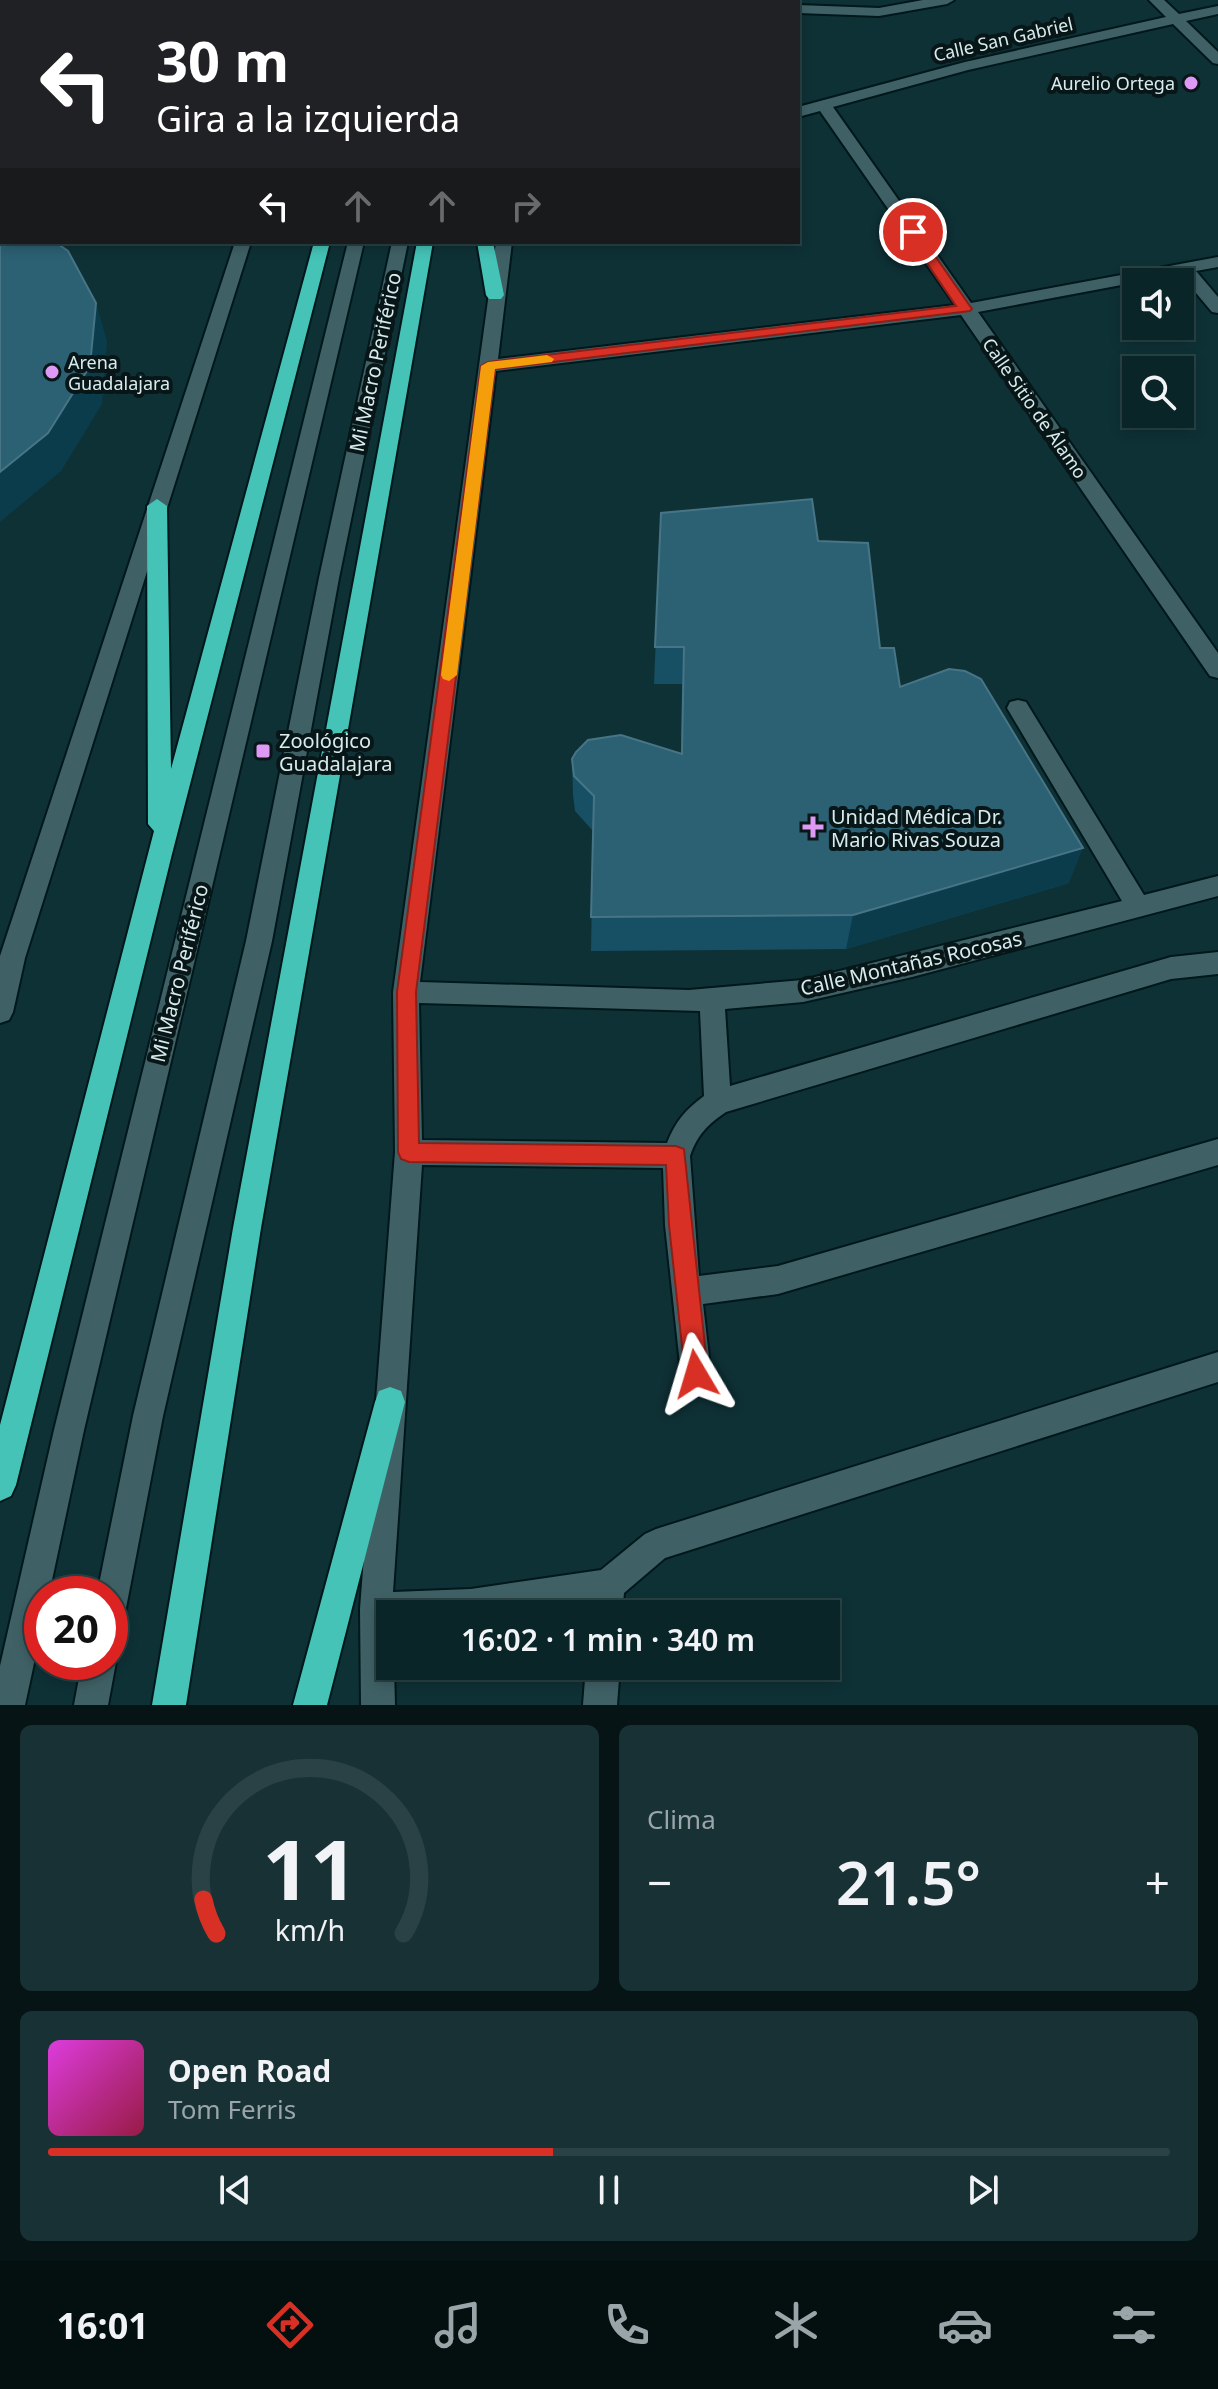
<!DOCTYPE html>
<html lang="es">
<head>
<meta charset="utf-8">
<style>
	body { margin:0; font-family:"Noto Sans",sans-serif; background:#183134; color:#f1f3f6; height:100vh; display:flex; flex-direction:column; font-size:30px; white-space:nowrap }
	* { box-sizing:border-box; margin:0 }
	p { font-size:26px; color:#99a5a8 }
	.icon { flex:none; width:44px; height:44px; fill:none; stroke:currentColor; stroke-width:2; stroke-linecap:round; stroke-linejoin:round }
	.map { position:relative; height:1705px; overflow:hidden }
	.details { display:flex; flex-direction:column; gap:20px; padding:20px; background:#061416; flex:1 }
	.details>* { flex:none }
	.hud { position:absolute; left:0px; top:0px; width:800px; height:244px; box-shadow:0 4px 12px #0003,0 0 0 2px #2a4245; background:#202124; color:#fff; overflow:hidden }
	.fabs { position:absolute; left:1122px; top:268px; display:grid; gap:16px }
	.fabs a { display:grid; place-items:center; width:72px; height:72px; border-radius:0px; background:#0a2528; box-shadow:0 4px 12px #0003,0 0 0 2px #2a4245; font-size:40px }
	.speed { position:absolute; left:24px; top:1576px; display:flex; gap:16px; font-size:40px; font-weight:700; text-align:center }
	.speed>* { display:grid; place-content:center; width:104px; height:104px; border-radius:50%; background:#0a2528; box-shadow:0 4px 12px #0003,0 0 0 2px #2a4245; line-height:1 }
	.speed .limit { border:12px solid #d22; background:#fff; color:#111 }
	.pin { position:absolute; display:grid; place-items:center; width:68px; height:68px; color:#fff; margin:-34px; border:4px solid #fff; border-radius:50%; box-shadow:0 2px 8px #0007 }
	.me { position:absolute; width:88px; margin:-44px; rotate:353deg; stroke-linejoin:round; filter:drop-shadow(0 0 6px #0008) }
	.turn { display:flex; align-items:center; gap:28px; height:168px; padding:0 24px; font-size:36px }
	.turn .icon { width:104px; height:104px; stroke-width:2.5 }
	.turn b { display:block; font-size:56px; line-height:68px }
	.lanes { display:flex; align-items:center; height:76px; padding:0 24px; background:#0003; justify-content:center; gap:40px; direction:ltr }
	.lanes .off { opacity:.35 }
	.big { font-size:60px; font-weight:600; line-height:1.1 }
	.details .widget { flex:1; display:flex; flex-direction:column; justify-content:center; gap:12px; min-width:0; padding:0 28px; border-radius:12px; background:#183134 }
	.details .dial { align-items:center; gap:0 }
	.dial svg { height:208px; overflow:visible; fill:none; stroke:#2a4245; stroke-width:7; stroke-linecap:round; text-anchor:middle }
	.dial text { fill:#f1f3f6; stroke:none }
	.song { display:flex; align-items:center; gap:24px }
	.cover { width:96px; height:96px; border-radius:12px; background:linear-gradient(135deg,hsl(300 70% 55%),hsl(340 70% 35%)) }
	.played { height:8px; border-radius:4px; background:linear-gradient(90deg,#d93025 45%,#2a4245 45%) }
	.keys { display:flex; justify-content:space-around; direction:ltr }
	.heat { display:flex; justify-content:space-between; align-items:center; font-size:44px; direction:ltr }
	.details .tiles { flex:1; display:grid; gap:20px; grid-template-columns:1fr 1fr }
	.widget:last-child { grid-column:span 2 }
	.trip { position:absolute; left:376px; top:1600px; width:464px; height:80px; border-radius:0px; background:#0a2528; box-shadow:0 4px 12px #0003,0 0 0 2px #2a4245; font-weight:600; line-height:80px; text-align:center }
	.tabs { display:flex; height:128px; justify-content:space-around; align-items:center; background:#040f10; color:#99a5a8 }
	.tabs .icon { width:56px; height:56px }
	.tabs .selected { color:#d93025 }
	.tabs b { font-size:36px; color:#f1f3f6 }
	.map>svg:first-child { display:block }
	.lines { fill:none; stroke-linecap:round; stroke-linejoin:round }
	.minor-casing { stroke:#00181b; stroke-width:4 }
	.highway-casing { stroke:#00181b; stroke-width:4 }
	.minor { fill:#3f6166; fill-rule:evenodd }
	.highway { fill:#45c3b7; fill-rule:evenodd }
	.wall { fill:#174f64 }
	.shaded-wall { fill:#0b3c4c }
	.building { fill:#2c6073; stroke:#477586; stroke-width:2 }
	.route { fill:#d93025; stroke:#8d1f18; stroke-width:2 }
	.slow { fill:#f59e0b }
	.poi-dot { fill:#dd99f3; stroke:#081618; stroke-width:3 }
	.labels { text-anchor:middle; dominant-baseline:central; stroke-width:8; stroke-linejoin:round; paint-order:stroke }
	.far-street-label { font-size:18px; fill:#d8ebed; stroke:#081618 }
	.far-poi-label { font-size:18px; fill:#d8ebed; stroke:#081618; text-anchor:end }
	.street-label { font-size:20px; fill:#d8ebed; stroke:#081618 }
	.poi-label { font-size:20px; fill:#d8ebed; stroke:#081618; text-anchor:start }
</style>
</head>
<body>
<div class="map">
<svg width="1218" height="1705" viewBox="0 0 1218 1705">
	<rect width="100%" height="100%" fill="#0e3136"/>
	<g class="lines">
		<!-- minor casing -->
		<g class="minor-casing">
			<path id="minor" d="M 314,0 L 328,0 L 328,2 L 314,2 Z
				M 406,0 L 420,0 L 420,2 L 406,2 Z
				M 542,0 L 556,0 L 556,2 L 542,2 Z
				M 923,0 L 954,0 L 947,4 L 879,16 L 798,13 L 798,5 L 879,8 Z
				M 1149,0 L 1164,0 L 1179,14 L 1218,6 L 1218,14 L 1186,21 L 1218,52 L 1218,64 L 1213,63 L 1173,24 L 968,70 L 833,107 L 971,303 L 1218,257 L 1218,267 L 1196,271 L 1218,297 L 1218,313 L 1212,312 L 1180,274 L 978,312 L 1218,653 L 1218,678 L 1210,676 L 961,315 L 496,371 L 420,982 L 689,990 L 803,980 L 1122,901 L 1007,708 L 1010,702 L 1018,700 L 1026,702 L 1144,895 L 1218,876 L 1218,896 L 912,977 L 803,1002 L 725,1009 L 730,1086 L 1171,957 L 1218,952 L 1218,974 L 1171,979 L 726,1112 C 708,1124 697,1135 690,1156 L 699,1276 L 778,1266 L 1218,1139 L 1218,1165 L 778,1294 L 703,1304 L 711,1374 L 707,1385 L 696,1389 L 685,1385 L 681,1374 L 665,1225 L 663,1168 L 422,1165 L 393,1592 L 471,1589 L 601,1570 L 645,1534 L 656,1529 L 1218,1352 L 1218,1382 L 665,1558 L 624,1593 L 622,1614 L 590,1614 L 590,1604 L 521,1614 L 390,1614 L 390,1666 L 394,1666 L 395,1705 L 361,1705 L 360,1609 L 395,1152 L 393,992 L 496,242 L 512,242 L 498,359 L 955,305 L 820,111 L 798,117 L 798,107 L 965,62 L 1166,17 ZM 419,1003 L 700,1011 L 704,1096 C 686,1109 675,1122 667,1143 L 422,1140 Z
				M 235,242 L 251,242 L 25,958 L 13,1012 L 9,1020 L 0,1023 L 0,956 Z
				M 348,242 L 364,242 L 84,1430 L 49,1594 L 42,1594 L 42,1626 L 25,1705 L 0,1705 L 0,1666 L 54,1430 Z
				M 392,242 L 408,242 L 339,578 L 272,941 L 163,1416 L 126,1608 L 122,1620 L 110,1624 L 110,1594 L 97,1594 L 133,1416 L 246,941 L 319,578 Z
				M 110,1650 L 116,1662 L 108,1705 L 74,1705 L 82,1662 L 110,1662 Z
				M 586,1666 L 620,1666 L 617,1705 L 583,1705 Z"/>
		</g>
		<!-- highway casing -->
		<g class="highway-casing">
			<path id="highway" d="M 379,0 L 393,0 L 393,2 L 379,2 Z
				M 468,0 L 482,0 L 482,2 L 468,2 Z
				M 314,242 L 330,242 L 172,854 L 16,1485 L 11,1496 L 0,1501 L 0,1425 L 154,831 L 148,824 L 147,506 L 157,499 L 167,506 L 171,769 Z
				M 417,242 L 433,242 L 261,1228 L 186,1705 L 152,1705 L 233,1228 Z
				M 477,242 L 493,242 L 504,295 L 501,299 L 489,299 L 486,295 Z
				M 390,1387 L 401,1391 L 405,1402 L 327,1705 L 293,1705 L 375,1402 L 379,1391 Z"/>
		</g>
		<!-- minor -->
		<use href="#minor" class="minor"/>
		<!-- highway -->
		<use href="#highway" class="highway"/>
	</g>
	<!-- wall -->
	<path class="wall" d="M 661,513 L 818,541 L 880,648 L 900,687 L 1069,883 L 846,949 L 591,951 L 593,831 L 575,811 L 573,795 L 572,759 L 681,753 L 682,684 L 654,684 Z"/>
	<!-- shaded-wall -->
	<path class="shaded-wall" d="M 96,303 L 107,341 L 102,404 L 61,471 L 0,522 L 0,472 Z
		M 1083,848 L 1069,883 L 846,949 L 853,915 Z"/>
	<!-- building -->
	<path class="building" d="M 0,208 L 2,209 L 2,242 L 55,242 L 68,251 L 96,303 L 90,366 L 48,433 L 0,472 Z
		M 812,499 L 818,541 L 868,543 L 880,648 L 894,648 L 900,687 L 949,669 L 965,671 L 981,679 L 1083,848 L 853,915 L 591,917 L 594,796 L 574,776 L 572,759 L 576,752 L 588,740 L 621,735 L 682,754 L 684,647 L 655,647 L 661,513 Z"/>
	<!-- route -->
	<path class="route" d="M 908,230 L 917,230 L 972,309 L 970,311 L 495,369 L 416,992 L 419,1143 L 676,1146 L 684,1149 L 708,1374 L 704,1382 L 696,1386 L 688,1382 L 685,1374 L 669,1225 L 666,1165 L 409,1162 L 401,1159 L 398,1152 L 397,992 L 481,366 L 488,362 L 956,306 L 906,232 Z"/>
	<!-- slow -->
	<path class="slow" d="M 547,355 L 554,359 L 552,362 L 495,369 L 457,675 L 449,681 L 443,679 L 441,675 L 481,366 L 488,362 Z"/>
	<!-- markers -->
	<g class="poi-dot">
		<circle cx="1191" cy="83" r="8"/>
		<circle cx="52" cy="372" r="8"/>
		<rect x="255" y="743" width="16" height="16" rx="4"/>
		<path d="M809 815h8v8h8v8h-8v8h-8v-8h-8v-8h8z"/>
	</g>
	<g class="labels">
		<!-- far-street labels -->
		<g class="far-street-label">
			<text transform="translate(1003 39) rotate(-13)">Calle San Gabriel</text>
			<text transform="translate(1035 408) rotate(55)">Calle Sitio de Álamo</text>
		</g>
		<!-- far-poi labels -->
		<g class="far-poi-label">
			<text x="1175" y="83">Aurelio Ortega</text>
			<text x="68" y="362" text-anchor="start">Arena<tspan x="68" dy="21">Guadalajara</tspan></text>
		</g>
		<!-- street labels -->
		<g class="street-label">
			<text transform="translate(375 362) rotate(-78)">Mi Macro Periférico</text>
			<text transform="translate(911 963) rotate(-13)">Calle Montañas Rocosas</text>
			<text transform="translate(179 973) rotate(-76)">Mi Macro Periférico</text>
		</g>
		<!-- poi labels -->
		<g class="poi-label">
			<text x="279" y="740">Zoológico<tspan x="279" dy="23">Guadalajara</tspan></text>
			<text x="831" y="816">Unidad Médica Dr.<tspan x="831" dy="23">Mario Rivas Souza</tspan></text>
		</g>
	</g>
</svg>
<div class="fabs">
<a><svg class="icon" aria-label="sound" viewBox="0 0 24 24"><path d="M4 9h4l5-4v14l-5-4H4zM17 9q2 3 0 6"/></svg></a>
<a><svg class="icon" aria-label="search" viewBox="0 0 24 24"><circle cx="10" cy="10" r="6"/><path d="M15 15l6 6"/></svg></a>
</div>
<div class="speed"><div class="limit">20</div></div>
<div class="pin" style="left:913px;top:232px;background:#d93025"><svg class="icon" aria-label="arrive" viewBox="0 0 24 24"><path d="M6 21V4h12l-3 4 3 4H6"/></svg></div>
<svg class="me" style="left:696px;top:1374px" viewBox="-20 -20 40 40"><path d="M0-17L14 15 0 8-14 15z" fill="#d93025" stroke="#fff" stroke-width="4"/></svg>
<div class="trip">16:02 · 1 min · 340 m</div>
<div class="hud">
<div class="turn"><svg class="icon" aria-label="left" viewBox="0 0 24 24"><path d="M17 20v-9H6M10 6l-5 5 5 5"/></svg><div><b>30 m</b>Gira a la izquierda</div></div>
<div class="lanes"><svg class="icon" aria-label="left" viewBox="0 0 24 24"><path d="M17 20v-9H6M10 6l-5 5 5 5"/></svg><svg class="icon off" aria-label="ahead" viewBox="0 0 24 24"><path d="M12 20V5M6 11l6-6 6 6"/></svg><svg class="icon off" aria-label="ahead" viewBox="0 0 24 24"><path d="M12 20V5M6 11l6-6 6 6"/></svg><svg class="icon off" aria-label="right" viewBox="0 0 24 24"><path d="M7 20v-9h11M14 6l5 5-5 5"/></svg></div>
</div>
</div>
<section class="details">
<div class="tiles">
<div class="widget dial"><svg viewBox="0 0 100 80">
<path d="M14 69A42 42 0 1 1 86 69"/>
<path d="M14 69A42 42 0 0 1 9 56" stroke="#d93025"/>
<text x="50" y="56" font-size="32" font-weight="700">11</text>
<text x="50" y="72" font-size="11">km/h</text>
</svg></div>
<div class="widget"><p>Clima</p>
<div class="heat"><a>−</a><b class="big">21.5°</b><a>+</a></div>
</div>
<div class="widget">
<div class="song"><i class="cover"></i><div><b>Open Road</b><p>Tom Ferris</p></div></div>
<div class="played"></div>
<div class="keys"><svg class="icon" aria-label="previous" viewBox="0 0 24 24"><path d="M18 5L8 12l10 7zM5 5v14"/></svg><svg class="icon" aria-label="pause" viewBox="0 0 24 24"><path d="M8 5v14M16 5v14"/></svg><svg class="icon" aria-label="next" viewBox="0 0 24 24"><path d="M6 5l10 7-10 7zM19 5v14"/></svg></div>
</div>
</div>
</section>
<nav class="tabs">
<b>16:01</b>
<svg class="icon selected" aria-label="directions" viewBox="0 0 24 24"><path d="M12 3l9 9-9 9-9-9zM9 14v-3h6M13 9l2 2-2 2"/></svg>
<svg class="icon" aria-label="music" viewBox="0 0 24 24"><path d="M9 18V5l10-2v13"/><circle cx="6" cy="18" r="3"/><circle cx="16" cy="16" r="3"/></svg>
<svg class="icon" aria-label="phone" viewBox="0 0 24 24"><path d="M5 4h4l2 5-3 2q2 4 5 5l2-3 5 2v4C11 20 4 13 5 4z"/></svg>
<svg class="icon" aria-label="climate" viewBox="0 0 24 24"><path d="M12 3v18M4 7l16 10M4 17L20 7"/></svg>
<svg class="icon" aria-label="car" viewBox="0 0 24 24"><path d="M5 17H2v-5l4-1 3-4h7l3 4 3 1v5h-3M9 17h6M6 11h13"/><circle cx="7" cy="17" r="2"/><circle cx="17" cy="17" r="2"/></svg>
<svg class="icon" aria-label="filters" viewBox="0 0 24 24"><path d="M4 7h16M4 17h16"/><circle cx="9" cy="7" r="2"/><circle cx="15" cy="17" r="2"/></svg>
</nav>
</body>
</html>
